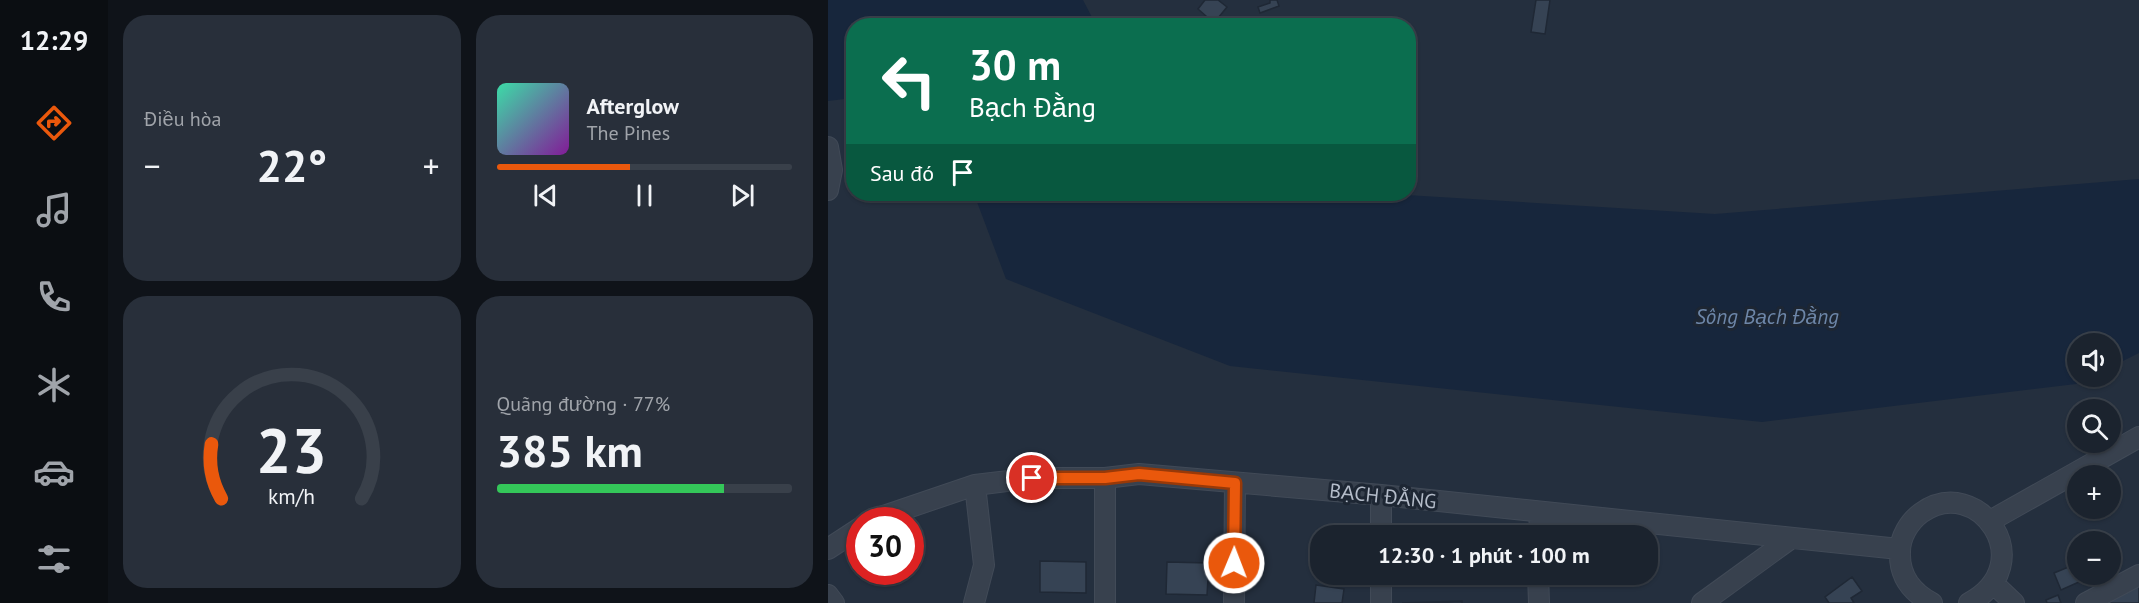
<!DOCTYPE html>
<html lang="vi">
<head>
<meta charset="utf-8">
<style>
	body { margin:0; font-family:"PT Sans",sans-serif; background:#282f3a; color:#f1f3f6; height:100vh; display:flex; flex-direction:column; font-size:22px; white-space:nowrap }
	* { box-sizing:border-box; margin:0 }
	p { font-size:20px; color:#a0a4aa }
	.icon { flex:none; width:33px; height:33px; fill:none; stroke:currentColor; stroke-width:2; stroke-linecap:round; stroke-linejoin:round }
	.map { position:relative; flex:1; overflow:hidden }
	.sheet { display:flex; flex-direction:column; gap:15px; padding:15px; background:#0f1319; width:720px }
	.sheet>* { flex:none }
	.top-card { position:absolute; left:18px; top:18px; width:570px; height:183px; border-radius:24px; box-shadow:0 2px 4px #0004,0 0 0 2px #39404a; background:#0b6e4f; color:#fff; overflow:hidden }
	.controls { position:absolute; left:1239px; top:333px; display:grid; gap:12px }
	.controls a { display:grid; place-items:center; width:54px; height:54px; border-radius:50%; background:#1b232e; box-shadow:0 2px 4px #0004,0 0 0 2px #39404a; font-size:30px }
	.speed { position:absolute; left:18px; top:507px; display:flex; gap:12px; font-size:30px; font-weight:700; text-align:center }
	.speed>* { display:grid; place-content:center; width:78px; height:78px; border-radius:50%; background:#1b232e; box-shadow:0 2px 4px #0004,0 0 0 2px #39404a; line-height:1 }
	.speed .limit { border:9px solid #d22; background:#fff; color:#111 }
	.pin { position:absolute; display:grid; place-items:center; width:51px; height:51px; color:#fff; margin:-26px; border:3px solid #fff; border-radius:50%; box-shadow:0 2px 6px #0007 }
	.me { position:absolute; width:66px; margin:-33px; rotate:1deg; stroke-linejoin:round; filter:drop-shadow(0 0 4px #0008) }
	.turn { display:flex; align-items:center; gap:21px; height:126px; padding:0 24px; font-size:27px }
	.turn .icon { width:78px; height:78px; stroke-width:2.5 }
	.turn b { display:block; font-size:42px; line-height:51px }
	.then { display:flex; align-items:center; height:57px; padding:0 24px; background:#0003; gap:12px; font-size:22px }
	.big { font-size:45px; font-weight:600; line-height:1.1 }
	.sheet .tile { flex:1; display:flex; flex-direction:column; justify-content:center; gap:9px; min-width:0; padding:0 21px; border-radius:24px; background:#282f3a }
	.sheet .dial { align-items:center; gap:0 }
	.dial svg { height:156px; overflow:visible; fill:none; stroke:#39404a; stroke-width:7; stroke-linecap:round; text-anchor:middle }
	.dial text { fill:#f1f3f6; stroke:none }
	.song { display:flex; align-items:center; gap:18px }
	.cover { width:72px; height:72px; border-radius:9px; background:linear-gradient(135deg,hsl(160 70% 55%),hsl(290 70% 35%)) }
	.played { height:6px; border-radius:3px; background:linear-gradient(90deg,#ea580c 45%,#39404a 45%) }
	.keys { display:flex; justify-content:space-around; direction:ltr }
	.heat { display:flex; justify-content:space-between; align-items:center; font-size:33px; direction:ltr }
	.charge { height:9px; border-radius:4px; background:linear-gradient(90deg,#34c759 77%,#39404a 0) }
	.sheet .tiles { flex:1; display:grid; gap:15px; grid-template-columns:repeat(2,1fr) }
	.trip { position:absolute; left:482px; top:525px; width:348px; height:60px; border-radius:24px; background:#1b232e; box-shadow:0 2px 4px #0004,0 0 0 2px #39404a; font-weight:600; line-height:60px; text-align:center }
	main { display:flex; flex:1; min-height:0 }
	.tab-bar { display:flex; flex-direction:column; width:108px; justify-content:space-around; align-items:center; background:#0b0e12; color:#a0a4aa }
	.tab-bar .icon { width:42px; height:42px }
	.tab-bar .selected { color:#ea580c }
	.tab-bar b { font-size:27px; color:#f1f3f6 }
	.map>svg:first-child { display:block }
	.water { fill:#17263c }
	.building { fill:#364354; stroke:#1f2835; stroke-width:1.5 }
	.lines { fill:none; stroke-linecap:round; stroke-linejoin:round }
	.minor-casing { stroke:#414a57; stroke-width:22 }
	.minor { stroke:#38414e; stroke-width:20 }
	.route-casing { stroke:#983908; stroke-width:15 }
	.route { stroke:#ea580c; stroke-width:10 }
	.labels { text-anchor:middle; dominant-baseline:central; stroke-width:6; stroke-linejoin:round; paint-order:stroke }
	.street-label { font-size:20px; fill:#b4bcc9; stroke:#1d2633 }
	.water-label { font-size:21px; font-style:italic; fill:#6d86a8; stroke:#1d2633 }
</style>
</head>
<body>
<main>
<nav class="tab-bar">
<b>12:29</b>
<svg class="icon selected" aria-label="directions" viewBox="0 0 24 24"><path d="M12 3l9 9-9 9-9-9zM9 14v-3h6M13 9l2 2-2 2"/></svg>
<svg class="icon" aria-label="music" viewBox="0 0 24 24"><path d="M9 18V5l10-2v13"/><circle cx="6" cy="18" r="3"/><circle cx="16" cy="16" r="3"/></svg>
<svg class="icon" aria-label="phone" viewBox="0 0 24 24"><path d="M5 4h4l2 5-3 2q2 4 5 5l2-3 5 2v4C11 20 4 13 5 4z"/></svg>
<svg class="icon" aria-label="climate" viewBox="0 0 24 24"><path d="M12 3v18M4 7l16 10M4 17L20 7"/></svg>
<svg class="icon" aria-label="car" viewBox="0 0 24 24"><path d="M5 17H2v-5l4-1 3-4h7l3 4 3 1v5h-3M9 17h6M6 11h13"/><circle cx="7" cy="17" r="2"/><circle cx="17" cy="17" r="2"/></svg>
<svg class="icon" aria-label="filters" viewBox="0 0 24 24"><path d="M4 7h16M4 17h16"/><circle cx="9" cy="7" r="2"/><circle cx="15" cy="17" r="2"/></svg>
</nav>
<section class="sheet">
<div class="tiles">
<div class="tile"><p>Điều hòa</p>
<div class="heat"><a>−</a><b class="big">22°</b><a>+</a></div>
</div>
<div class="tile">
<div class="song"><i class="cover"></i><div><b>Afterglow</b><p>The Pines</p></div></div>
<div class="played"></div>
<div class="keys"><svg class="icon" aria-label="previous" viewBox="0 0 24 24"><path d="M18 5L8 12l10 7zM5 5v14"/></svg><svg class="icon" aria-label="pause" viewBox="0 0 24 24"><path d="M8 5v14M16 5v14"/></svg><svg class="icon" aria-label="next" viewBox="0 0 24 24"><path d="M6 5l10 7-10 7zM19 5v14"/></svg></div>
</div>
<div class="tile dial"><svg viewBox="0 0 100 80">
<path d="M14 69A42 42 0 1 1 86 69"/>
<path d="M14 69A42 42 0 0 1 9 41" stroke="#ea580c"/>
<text x="50" y="56" font-size="32" font-weight="700">23</text>
<text x="50" y="72" font-size="11">km/h</text>
</svg></div>
<div class="tile"><p>Quãng đường · 77%</p><b class="big">385 km</b><div class="charge"></div></div>
</div>
</section>
<div class="map">
<svg width="1311" height="603" viewBox="0 0 1311 603">
	<rect width="100%" height="100%" fill="#242f3e"/>
	<!-- water -->
	<path class="water" d="M 0,0 L 255,0 L 268,25 L 26,26 L 25,98 L 0,101 Z
		M 1311,179 L 1311,353 L 1283,367 L 1282,344 L 1250,344 L 1250,376 L 1264,377 L 1248,384 L 934,422 L 402,366 L 178,279 L 146,194 L 562,194 L 887,214 Z"/>
	<!-- building -->
	<path class="building" d="M 377,0 L 390,0 L 399,7 L 386,23 L 370,9 Z
		M 442,0 L 449,0 L 451,6 L 432,13 L 430,7 L 442,3 Z
		M 708,0 L 722,0 L 717,34 L 703,32 Z
		M 1285,537 L 1293,563 L 1282,566 L 1282,542 L 1272,542 Z
		M 212,561 L 258,562 L 258,593 L 212,592 Z
		M 339,562 L 381,563 L 379,595 L 338,594 Z
		M 1250,563 L 1250,574 L 1258,574 L 1260,578 L 1233,590 L 1226,573 Z
		M 585,574 L 599,574 L 598,579 L 585,579 Z
		M 599,574 L 636,574 L 636,586 L 598,585 Z
		M 636,574 L 664,574 L 664,586 L 636,586 Z
		M 1024,577 L 1034,591 L 1023,598 L 1026,603 L 1001,603 L 997,597 Z
		M 1311,584 L 1311,603 L 1282,603 L 1279,596 Z
		M 488,585 L 516,589 L 514,603 L 486,603 Z
		M 1230,595 L 1233,603 L 1219,603 L 1218,600 Z
		M 634,601 L 634,603 L 574,603 Z"/>
	<g class="lines">
		<!-- minor casing -->
		<g class="minor-casing">
			<path id="minor" d="M 0,147 L 4,170 L 0,190
				M 277,478 L 277,603
				M 44,520 L 147,485 L 204,478 L 277,478 L 311,474 L 553,495 L 1071,549
				M 1162,521 L 1311,437
				M 553,536 L 553,495
				M 711,536 L 712,512
				M 0,549 L 32,528
				M 710,574 L 711,603
				M 1166,584 L 1186,603
				M 0,595 L 6,603
				M 146,603 L 156,565 L 147,485
				M 406,603 L 407,483
				M 553,603 L 553,574
				M 874,603 L 962,539
				M 1104,603 C 1083,592 1071,576 1072,552 C 1072,537 1081,522 1093,513 C 1150,472 1214,564 1141,603
				M 1258,603 L 1311,575"/>
		</g>
		<!-- minor -->
		<use href="#minor" class="minor"/>
	</g>
	<g class="lines">
		<!-- route casing -->
		<g class="route-casing">
			<path id="route" d="M 204,478 L 277,478 L 311,474 L 407,483 L 406,563"/>
		</g>
		<!-- route -->
		<use href="#route" class="route"/>
	</g>
	<g class="labels">
		<!-- street labels -->
		<g class="street-label">
			<text transform="translate(555 496) rotate(6)">BẠCH ĐẰNG</text>
		</g>
		<!-- water labels -->
		<g class="water-label">
			<text x="939" y="316">Sông Bạch Đằng</text>
		</g>
	</g>
</svg>
<div class="controls">
<a><svg class="icon" aria-label="sound" viewBox="0 0 24 24"><path d="M4 9h4l5-4v14l-5-4H4zM17 9q2 3 0 6"/></svg></a>
<a><svg class="icon" aria-label="search" viewBox="0 0 24 24"><circle cx="10" cy="10" r="6"/><path d="M15 15l6 6"/></svg></a>
<a>+</a>
<a>−</a>
</div>
<div class="speed"><div class="limit">30</div></div>
<div class="pin" style="left:204px;top:478px;background:#d93025"><svg class="icon" aria-label="arrive" viewBox="0 0 24 24"><path d="M6 21V4h12l-3 4 3 4H6"/></svg></div>
<svg class="me" style="left:406px;top:563px" viewBox="-20 -20 40 40"><circle r="17" fill="#ea580c" stroke="#fff" stroke-width="3"/><path d="M0-11L8 9 0 5-8 9z" fill="#fff"/></svg>
<div class="trip">12:30 · 1 phút · 100 m</div>
<div class="top-card">
<div class="turn"><svg class="icon" aria-label="left" viewBox="0 0 24 24"><path d="M17 20v-9H6M10 6l-5 5 5 5"/></svg><div><b>30 m</b>Bạch Đằng</div></div>
<div class="then">Sau đó<svg class="icon" aria-label="arrive" viewBox="0 0 24 24"><path d="M6 21V4h12l-3 4 3 4H6"/></svg></div>
</div>
</div>
</main>
</body>
</html>
